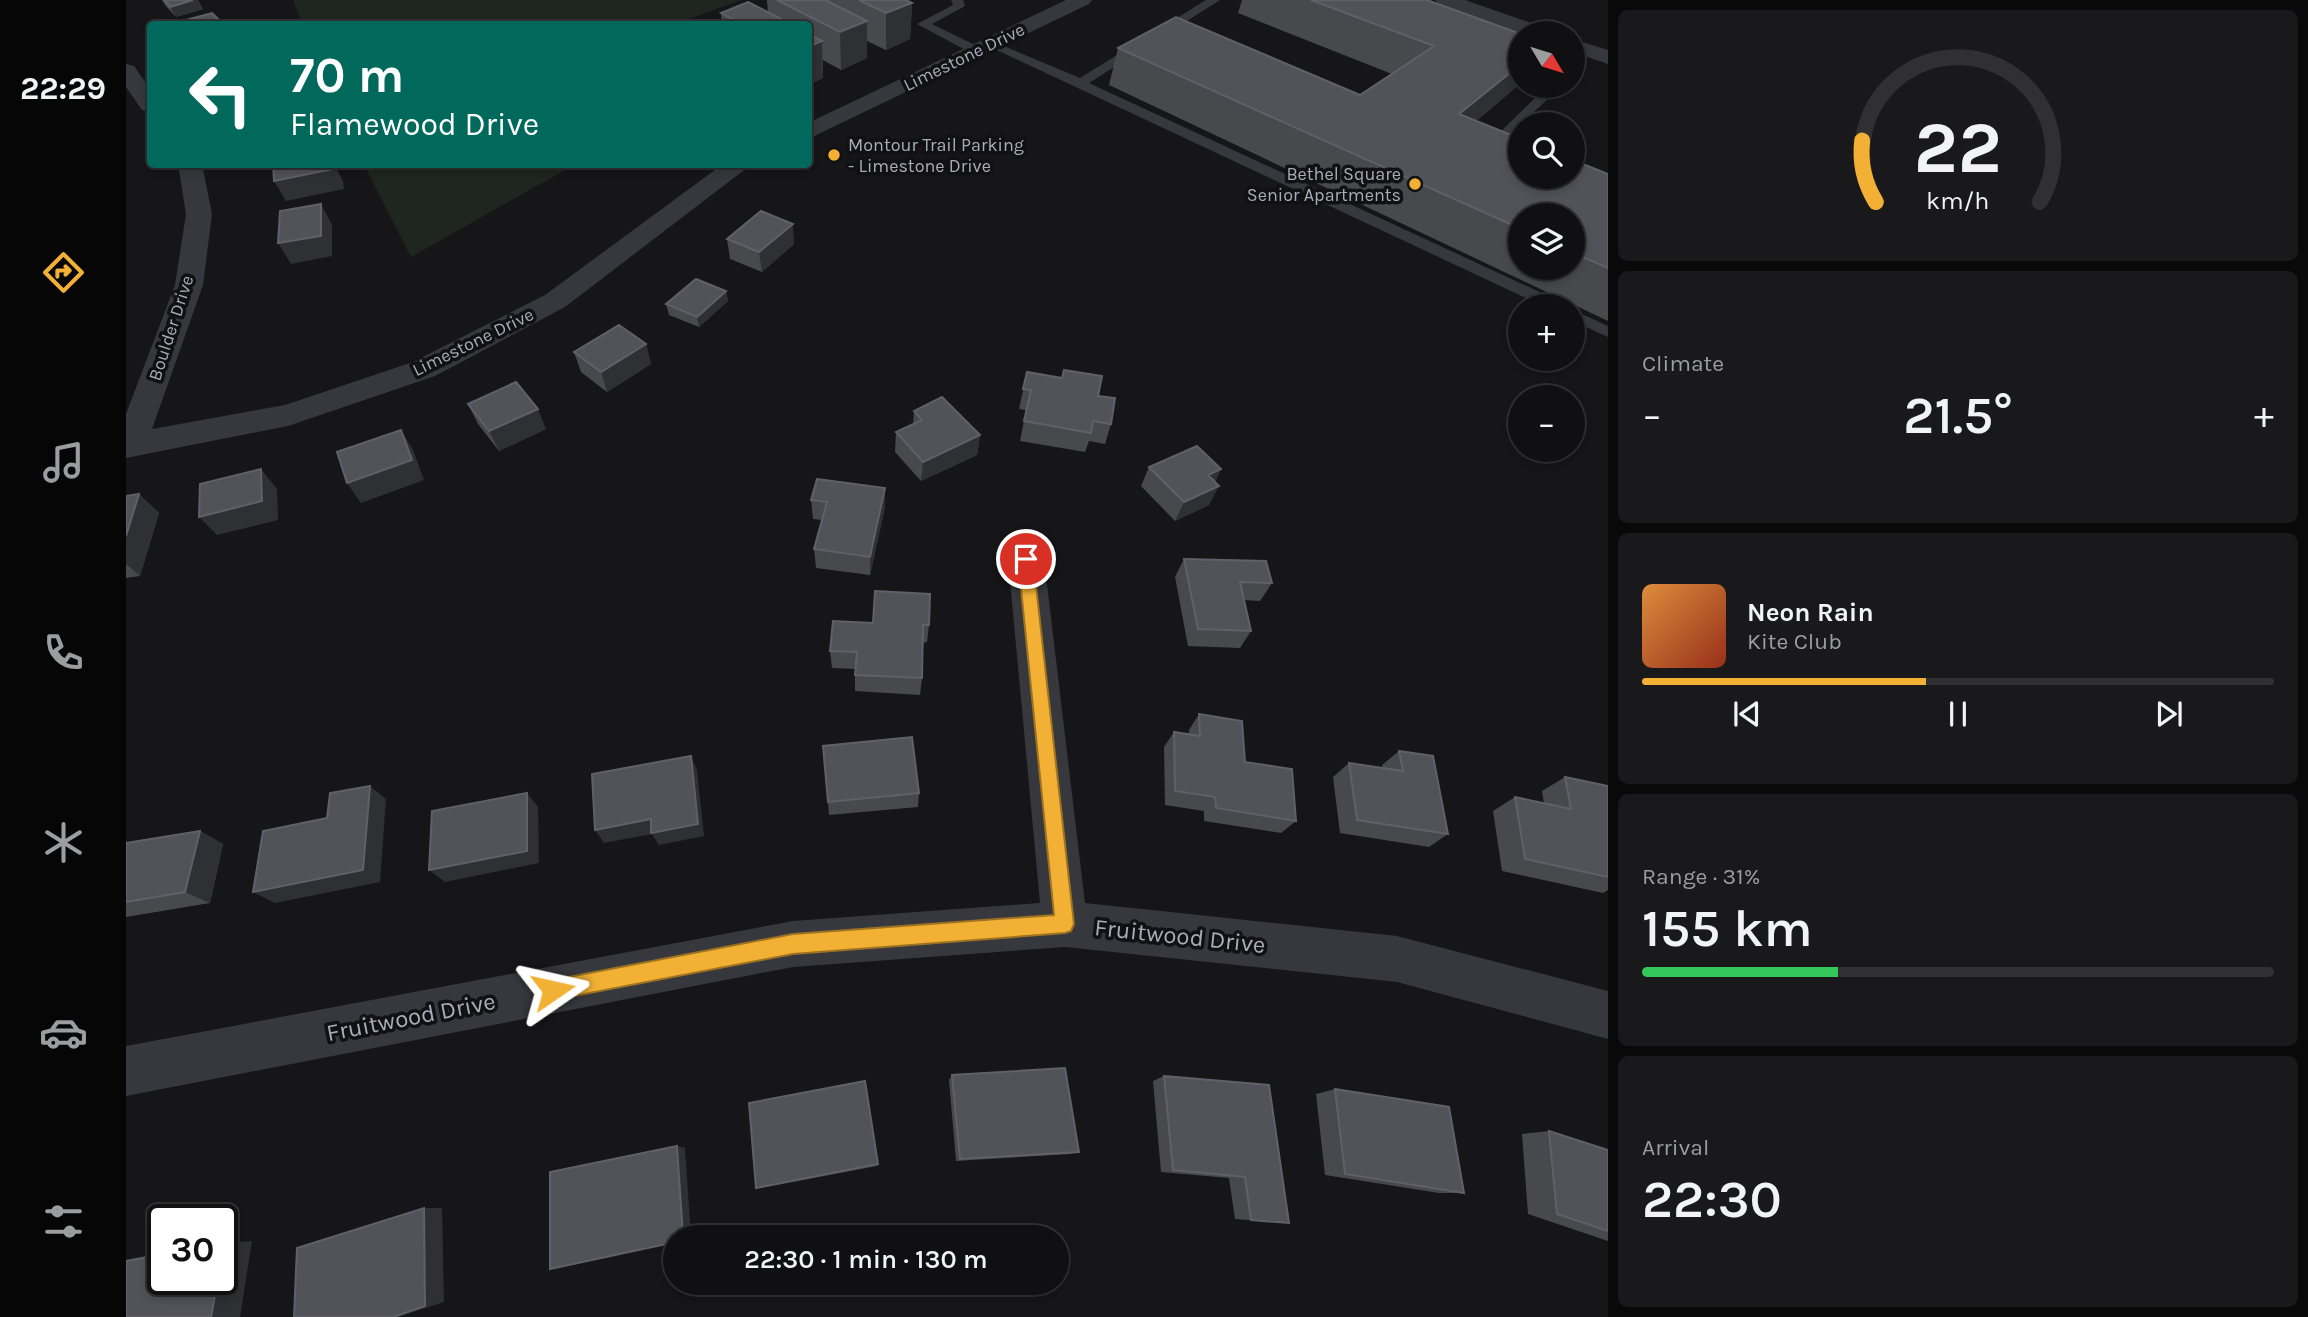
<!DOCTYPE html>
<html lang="en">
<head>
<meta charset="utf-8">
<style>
	body { margin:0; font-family:Karla,sans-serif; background:#19191b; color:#f1f3f6; height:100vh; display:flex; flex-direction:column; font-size:26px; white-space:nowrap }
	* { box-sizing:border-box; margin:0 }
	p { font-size:23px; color:#9c9d9f }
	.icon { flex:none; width:38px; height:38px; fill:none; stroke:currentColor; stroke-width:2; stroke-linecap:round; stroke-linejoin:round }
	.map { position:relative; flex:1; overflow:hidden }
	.panel { display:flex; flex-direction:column; gap:10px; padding:10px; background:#09090a; width:700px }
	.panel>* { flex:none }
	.top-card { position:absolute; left:21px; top:21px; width:665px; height:147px; border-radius:7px; box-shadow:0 4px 10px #0003,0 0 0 2px #303032; background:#00695c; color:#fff; overflow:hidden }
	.needle { width:46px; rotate:128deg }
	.fabs { position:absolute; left:1382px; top:21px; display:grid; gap:14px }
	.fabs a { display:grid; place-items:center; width:77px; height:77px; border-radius:50%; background:#101012; box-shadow:0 4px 10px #0003,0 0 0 2px #303032; font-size:35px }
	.speed { position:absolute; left:21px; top:1204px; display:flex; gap:14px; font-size:35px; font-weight:700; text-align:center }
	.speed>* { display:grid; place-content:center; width:91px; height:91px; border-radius:50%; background:#101012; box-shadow:0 4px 10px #0003,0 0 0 2px #303032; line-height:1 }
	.speed .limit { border:4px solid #111; border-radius:10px; background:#fff; color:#111 }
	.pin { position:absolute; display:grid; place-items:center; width:60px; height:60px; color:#fff; margin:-30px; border:4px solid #fff; border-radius:50%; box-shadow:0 2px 7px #0007 }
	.me { position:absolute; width:77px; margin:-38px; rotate:79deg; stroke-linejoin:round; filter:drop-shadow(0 0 5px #0008) }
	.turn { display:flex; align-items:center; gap:24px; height:147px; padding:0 28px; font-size:32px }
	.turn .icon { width:91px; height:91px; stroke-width:2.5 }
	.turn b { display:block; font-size:49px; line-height:60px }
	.big { font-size:52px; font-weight:600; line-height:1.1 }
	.panel .widget { flex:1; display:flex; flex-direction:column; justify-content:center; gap:10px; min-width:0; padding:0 24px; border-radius:10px; background:#19191b }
	.panel .dial { align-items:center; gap:0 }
	.dial svg { height:182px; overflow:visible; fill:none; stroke:#303032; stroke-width:7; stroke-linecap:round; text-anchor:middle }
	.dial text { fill:#f1f3f6; stroke:none }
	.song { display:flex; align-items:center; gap:21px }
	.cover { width:84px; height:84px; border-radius:10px; background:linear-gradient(135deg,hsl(30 70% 55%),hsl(10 70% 35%)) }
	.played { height:7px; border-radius:4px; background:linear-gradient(90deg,#f2b134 45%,#303032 45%) }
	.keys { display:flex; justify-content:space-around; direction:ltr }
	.heat { display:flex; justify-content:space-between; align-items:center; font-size:38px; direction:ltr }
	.charge { height:10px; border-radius:5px; background:linear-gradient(90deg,#34c759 31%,#303032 0) }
	.trip { position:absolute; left:537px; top:1225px; width:406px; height:70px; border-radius:35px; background:#101012; box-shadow:0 4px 10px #0003,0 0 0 2px #303032; font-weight:600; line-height:70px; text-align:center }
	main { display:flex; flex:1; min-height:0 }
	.menu { display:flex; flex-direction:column; width:126px; justify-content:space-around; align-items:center; background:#060607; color:#9c9d9f }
	.menu .icon { width:49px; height:49px }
	.menu .active { color:#f2b134 }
	.menu b { font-size:32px; color:#f1f3f6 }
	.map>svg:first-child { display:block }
	.green { fill:#1e261f }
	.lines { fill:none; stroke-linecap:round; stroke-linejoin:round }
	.service { fill:#37383d; fill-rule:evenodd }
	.minor { fill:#37383d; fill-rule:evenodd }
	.tertiary { fill:#37383d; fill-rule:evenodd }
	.wall { fill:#47494d; fill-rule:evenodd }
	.shaded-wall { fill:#2f3033 }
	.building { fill:#525359; stroke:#5f6168; stroke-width:2 }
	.route { fill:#f2b134; stroke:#9d7322; stroke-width:2 }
	.poi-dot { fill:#f2b134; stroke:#111113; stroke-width:2.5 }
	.labels { text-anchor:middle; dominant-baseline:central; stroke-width:7; stroke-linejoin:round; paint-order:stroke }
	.far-street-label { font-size:18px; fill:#a8adb8; stroke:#111113 }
	.far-poi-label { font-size:18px; fill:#a8adb8; stroke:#111113; text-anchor:start }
	.near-street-label { font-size:24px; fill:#a8adb8; stroke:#111113 }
</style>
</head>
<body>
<main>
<nav class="menu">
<b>22:29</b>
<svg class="icon active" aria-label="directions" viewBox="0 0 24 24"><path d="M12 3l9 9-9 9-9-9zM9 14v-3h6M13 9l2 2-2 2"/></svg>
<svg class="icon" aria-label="music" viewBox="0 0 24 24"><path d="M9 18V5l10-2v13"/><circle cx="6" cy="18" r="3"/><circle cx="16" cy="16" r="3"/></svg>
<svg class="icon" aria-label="phone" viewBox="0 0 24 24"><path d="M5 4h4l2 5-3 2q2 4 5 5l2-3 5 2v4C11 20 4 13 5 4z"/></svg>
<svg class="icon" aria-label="climate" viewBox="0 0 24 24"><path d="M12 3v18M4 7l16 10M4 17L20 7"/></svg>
<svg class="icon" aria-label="car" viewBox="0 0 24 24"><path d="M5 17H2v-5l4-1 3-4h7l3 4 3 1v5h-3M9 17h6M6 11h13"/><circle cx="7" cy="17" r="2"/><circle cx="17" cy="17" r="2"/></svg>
<svg class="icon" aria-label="filters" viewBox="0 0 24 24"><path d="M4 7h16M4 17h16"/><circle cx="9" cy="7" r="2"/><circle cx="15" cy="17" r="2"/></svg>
</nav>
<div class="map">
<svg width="1482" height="1317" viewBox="0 0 1482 1317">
	<rect width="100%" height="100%" fill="#161618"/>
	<!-- green -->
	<path class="green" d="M 167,0 L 615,0 L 549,24 L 176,24 Z
		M 238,165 L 448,165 L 285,257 Z"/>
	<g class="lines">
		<!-- service -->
		<path class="service" d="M 825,0 L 837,0 L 839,6 L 806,24 L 855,48 L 855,54 L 847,54 L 791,24 L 827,5 Z
			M 1080,0 L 1094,0 L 963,83 L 1435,302 L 1437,306 L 1417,306 L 858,44 L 868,42 L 954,78 Z
			M 1413,86 L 1425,86 L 1424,97 L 1395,124 L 1368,157 L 1358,157 L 1355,152 L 1357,149 L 1414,93 Z
			M 1447,310 L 1482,326 L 1482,337 L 1447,321 Z"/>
		<!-- minor -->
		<path class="minor" d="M 940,0 L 966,0 L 963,4 L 682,139 L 682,123 Z
			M 0,64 L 8,66 L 24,89 L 24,112 L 16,110 L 0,87 Z
			M 52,164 L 76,164 L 86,214 L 77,285 L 26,429 L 159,405 L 287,362 L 419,295 L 597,164 L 626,164 L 439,307 L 309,376 L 162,426 L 0,458 L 0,414 L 49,285 L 60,214 Z
			M 900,545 L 913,549 L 918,559 L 959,903 L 1271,936 L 1482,991 L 1482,1039 L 1271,982 L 939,947 L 667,967 L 0,1096 L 0,1046 L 667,921 L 914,903 L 882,559 L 887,549 Z"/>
		<!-- tertiary -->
		<path class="tertiary" d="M 1309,0 L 1339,0 L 1422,29 L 1426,33 L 1395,33 L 1312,4 Z
			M 1447,39 L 1482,50 L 1482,64 L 1447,52 Z"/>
	</g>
	<!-- wall -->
	<path class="wall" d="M 36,0 L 72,0 L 77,9 L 50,17 L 39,5 Z
		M 641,0 L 780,0 L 786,3 L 784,39 L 760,50 L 741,41 L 741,58 L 715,70 L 697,60 L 697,78 L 682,85 L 682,24 L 596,24 L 595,13 L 642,13 Z
		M 1116,0 L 1301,0 L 1395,34 L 1395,83 L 1350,121 L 1482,174 L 1482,321 L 983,85 L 992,48 L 1234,95 L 1266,74 L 1112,13 ZM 1395,215 L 1447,215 L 1447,268 L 1395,268 Z
		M 601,239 L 668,244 L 636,272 L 604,259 Z
		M 600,291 L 602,301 L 573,327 L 543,315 L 540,304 Z
		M 520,344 L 525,364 L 481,392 L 455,372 L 448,352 Z
		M 901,372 L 972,396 L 985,424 L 979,444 L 963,441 L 959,452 L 894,441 L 900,410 L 893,409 Z
		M 342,404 L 420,429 L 373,451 L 352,424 Z
		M 788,411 L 854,435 L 851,455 L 795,481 L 769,452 L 770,432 L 787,424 Z
		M 1023,467 L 1095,469 L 1089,482 L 1083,505 L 1049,521 L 1015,486 Z
		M 13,494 L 33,513 L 14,576 L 0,578 L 0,496 Z
		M 685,500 L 759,507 L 744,575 L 690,568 L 688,549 L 696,520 L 687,519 Z
		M 1058,559 L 1146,583 L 1134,601 L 1118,600 L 1125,631 L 1114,648 L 1062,646 L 1049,577 Z
		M 707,621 L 803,625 L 801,642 L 797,643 L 796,678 L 794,695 L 729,691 L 729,669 L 706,668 L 704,651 Z
		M 1073,714 L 1119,762 L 1170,821 L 1155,833 L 1078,821 L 1078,811 L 1039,805 L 1038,747 L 1048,732 L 1063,734 L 1063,730 Z
		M 697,746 L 793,793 L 792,807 L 703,815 Z
		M 1273,751 L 1322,834 L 1303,847 L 1214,833 L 1207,777 L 1223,763 L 1257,768 L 1256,765 Z
		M 1439,777 L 1482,786 L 1482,890 L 1477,893 L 1376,871 L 1367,811 L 1389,797 L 1418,804 L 1416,791 Z
		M 74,831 L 97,844 L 84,903 L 0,917 L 0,843 Z
		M 826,1075 L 953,1152 L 944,1154 L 830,1161 L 823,1080 Z
		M 1038,1076 L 1163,1223 L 1109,1219 L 1103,1178 L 1035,1172 L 1027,1081 Z
		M 1209,1089 L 1338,1193 L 1313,1193 L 1199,1175 L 1190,1094 Z
		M 1423,1131 L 1482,1150 L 1482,1241 L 1402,1214 L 1396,1134 Z
		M 752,1164 L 751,1166 L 635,1188 L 630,1188 Z"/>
	<!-- shaded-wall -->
	<path class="shaded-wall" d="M 67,0 L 72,0 L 77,9 L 50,17 L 44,7 Z
		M 786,3 L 784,39 L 760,50 L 760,13 Z
		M 741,21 L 741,58 L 715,70 L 714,32 Z
		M 696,41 L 697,78 L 682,85 L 682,47 Z
		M 1395,64 L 1395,83 L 1312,152 L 1333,114 Z
		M 207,164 L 208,164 L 217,181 L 218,189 L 160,201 L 148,181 Z
		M 195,204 L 206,225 L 206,256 L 165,264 L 152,243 Z
		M 667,224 L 668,244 L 636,272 L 633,252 Z
		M 600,291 L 602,301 L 573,327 L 571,317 Z
		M 520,344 L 525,364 L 481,392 L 475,372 Z
		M 412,409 L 420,429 L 373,451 L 363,431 Z
		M 275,430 L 287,450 L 298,480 L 235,503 L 221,483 Z
		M 854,435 L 851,455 L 795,481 L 797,462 Z
		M 135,469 L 151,489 L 152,520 L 91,535 L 73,517 Z
		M 1095,469 L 1086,488 L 1082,475 Z
		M 1093,486 L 1083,505 L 1049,521 L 1058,502 Z
		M 759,488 L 759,507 L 744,575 L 744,557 Z
		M 13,494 L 33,513 L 14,576 L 0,564 L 0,536 Z
		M 565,756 L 571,770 L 578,836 L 533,845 L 526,834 L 478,843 L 469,830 L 525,819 Z
		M 244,786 L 260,799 L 254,882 L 149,903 L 127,892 Z
		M 401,793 L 412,807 L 413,863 L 319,882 L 303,870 Z
		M 74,831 L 97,844 L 84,903 L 59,892 Z
		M 551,1146 L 559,1148 L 565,1237 L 557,1237 Z
		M 298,1208 L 316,1208 L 318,1302 L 272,1317 L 267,1317 Z
		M 126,1241 L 114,1317 L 85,1317 L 92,1279 L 96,1279 L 96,1257 L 99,1243 Z"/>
	<!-- building -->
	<path class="building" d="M 38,0 L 67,0 L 44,7 Z
		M 651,0 L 699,0 L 741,21 L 714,32 Z
		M 733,0 L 780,0 L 786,3 L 760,13 Z
		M 1185,0 L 1301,0 L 1395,34 L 1395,64 L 1333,114 L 1395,139 L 1395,177 L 1447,177 L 1447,160 L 1482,174 L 1482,268 L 1447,253 L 1447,215 L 1395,215 L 1395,229 L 992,48 L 1050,17 L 1234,95 L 1308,46 Z
		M 622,2 L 665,24 L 615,24 L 595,13 Z
		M 86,13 L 97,24 L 59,24 L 56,21 Z
		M 573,22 L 579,24 L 566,24 Z
		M 682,34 L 696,41 L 682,47 Z
		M 147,164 L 207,164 L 207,169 L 148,181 Z
		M 195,204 L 195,236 L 152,243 L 154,211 Z
		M 635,211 L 667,224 L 633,252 L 601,239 Z
		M 570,279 L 600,291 L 571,317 L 540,304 Z
		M 493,325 L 520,344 L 475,372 L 448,352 Z
		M 938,370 L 976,376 L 972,396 L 989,398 L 985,424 L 967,421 L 965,433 L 898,421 L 905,390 L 897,389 L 901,372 L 936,378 Z
		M 390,382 L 412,409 L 363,431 L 342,404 Z
		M 816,397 L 854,435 L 797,462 L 770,432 L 796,420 L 788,411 Z
		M 275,430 L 286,460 L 221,483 L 211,452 Z
		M 1071,446 L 1095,469 L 1082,475 L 1093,486 L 1058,502 L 1023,467 Z
		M 135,469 L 136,501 L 73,517 L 74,484 Z
		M 691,479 L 759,488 L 744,557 L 688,549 L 701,502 L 685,500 Z
		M 13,494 L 0,536 L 0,496 Z
		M 1058,559 L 1140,561 L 1146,583 L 1114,582 L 1125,631 L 1072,629 Z
		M 749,591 L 804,594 L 803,625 L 797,625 L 796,678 L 729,675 L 731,652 L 704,651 L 707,621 L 747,623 Z
		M 1073,714 L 1116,721 L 1119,762 L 1166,769 L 1170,821 L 1090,808 L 1089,797 L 1049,791 L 1048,732 L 1074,736 Z
		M 786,737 L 793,793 L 702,802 L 697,746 Z
		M 1273,751 L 1307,756 L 1322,834 L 1231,820 L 1223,763 L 1277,771 Z
		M 565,756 L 572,824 L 525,833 L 525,819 L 469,830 L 466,774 Z
		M 1439,777 L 1482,786 L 1482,877 L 1399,859 L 1389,797 L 1445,809 Z
		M 244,786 L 237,870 L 127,892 L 137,831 L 201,818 L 204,793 Z
		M 401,793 L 401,851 L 303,870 L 306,811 Z
		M 74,831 L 59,892 L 0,902 L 0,843 Z
		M 939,1068 L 953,1152 L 834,1159 L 826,1075 Z
		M 1038,1076 L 1143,1085 L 1163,1223 L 1125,1220 L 1119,1177 L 1047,1170 Z
		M 739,1081 L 752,1164 L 630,1188 L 623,1103 Z
		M 1209,1089 L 1323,1107 L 1338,1193 L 1219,1174 Z
		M 1423,1131 L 1482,1150 L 1482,1231 L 1431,1214 Z
		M 551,1146 L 557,1237 L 550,1237 L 550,1242 L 424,1269 L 424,1172 Z
		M 298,1208 L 299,1306 L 267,1317 L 168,1317 L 171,1248 Z
		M 96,1243 L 99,1243 L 96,1257 Z
		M 37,1254 L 37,1279 L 92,1279 L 85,1317 L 0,1317 L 0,1261 Z"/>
	<!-- route -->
	<path class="route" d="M 900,554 L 907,559 L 948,924 L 945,931 L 939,933 L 667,954 L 427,1000 L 420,997 L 417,990 L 420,983 L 427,980 L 667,934 L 928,915 L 892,559 Z"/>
	<!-- markers -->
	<g class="poi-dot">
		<circle cx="708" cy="155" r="7"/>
		<circle cx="1289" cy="184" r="7"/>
	</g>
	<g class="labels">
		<!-- far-street labels -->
		<g class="far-street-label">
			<text transform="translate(838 57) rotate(-26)">Limestone Drive</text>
			<text transform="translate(45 328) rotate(-72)">Boulder Drive</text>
			<text transform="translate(347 342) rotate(-26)">Limestone Drive</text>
		</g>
		<!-- far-poi labels -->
		<g class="far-poi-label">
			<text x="722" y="145">Montour Trail Parking<tspan x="722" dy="21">- Limestone Drive</tspan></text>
			<text x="1275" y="174" text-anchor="end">Bethel Square<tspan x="1275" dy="21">Senior Apartments</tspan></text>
		</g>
		<!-- near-street labels -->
		<g class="near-street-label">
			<text transform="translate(1054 936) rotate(6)">Fruitwood Drive</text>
			<text transform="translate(285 1017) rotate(-11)">Fruitwood Drive</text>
		</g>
	</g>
</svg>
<div class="fabs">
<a><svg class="needle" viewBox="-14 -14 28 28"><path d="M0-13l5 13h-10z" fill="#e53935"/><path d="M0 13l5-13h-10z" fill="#9c9d9f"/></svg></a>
<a><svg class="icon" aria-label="search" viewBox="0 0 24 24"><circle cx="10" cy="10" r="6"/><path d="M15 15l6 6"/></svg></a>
<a><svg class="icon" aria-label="layers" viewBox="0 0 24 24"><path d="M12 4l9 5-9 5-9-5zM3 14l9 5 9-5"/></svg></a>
<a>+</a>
<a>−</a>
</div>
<div class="speed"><div class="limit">30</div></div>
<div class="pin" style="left:900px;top:559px;background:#d93025"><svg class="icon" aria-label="arrive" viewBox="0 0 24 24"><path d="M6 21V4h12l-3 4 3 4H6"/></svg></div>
<svg class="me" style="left:427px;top:990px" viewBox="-20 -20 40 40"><path d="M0-17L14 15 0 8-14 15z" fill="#f2b134" stroke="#fff" stroke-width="4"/></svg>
<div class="trip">22:30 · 1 min · 130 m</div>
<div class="top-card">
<div class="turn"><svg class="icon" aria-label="left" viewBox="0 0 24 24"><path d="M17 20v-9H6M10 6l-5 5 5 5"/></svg><div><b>70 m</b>Flamewood Drive</div></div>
</div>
</div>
<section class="panel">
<div class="widget dial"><svg viewBox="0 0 100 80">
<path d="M14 69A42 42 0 1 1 86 69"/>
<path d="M14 69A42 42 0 0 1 8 42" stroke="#f2b134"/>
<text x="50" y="56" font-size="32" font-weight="700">22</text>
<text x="50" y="72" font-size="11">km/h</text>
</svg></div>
<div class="widget"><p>Climate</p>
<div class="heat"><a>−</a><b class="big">21.5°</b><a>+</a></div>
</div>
<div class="widget">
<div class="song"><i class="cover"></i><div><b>Neon Rain</b><p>Kite Club</p></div></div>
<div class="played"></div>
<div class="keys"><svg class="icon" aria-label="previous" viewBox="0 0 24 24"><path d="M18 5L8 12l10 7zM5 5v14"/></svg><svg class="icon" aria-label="pause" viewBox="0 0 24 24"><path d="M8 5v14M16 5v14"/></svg><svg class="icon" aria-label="next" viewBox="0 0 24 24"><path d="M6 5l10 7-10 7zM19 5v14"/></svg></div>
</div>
<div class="widget"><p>Range · 31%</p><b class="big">155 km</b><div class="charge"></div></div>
<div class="widget"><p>Arrival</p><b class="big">22:30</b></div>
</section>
</main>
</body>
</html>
